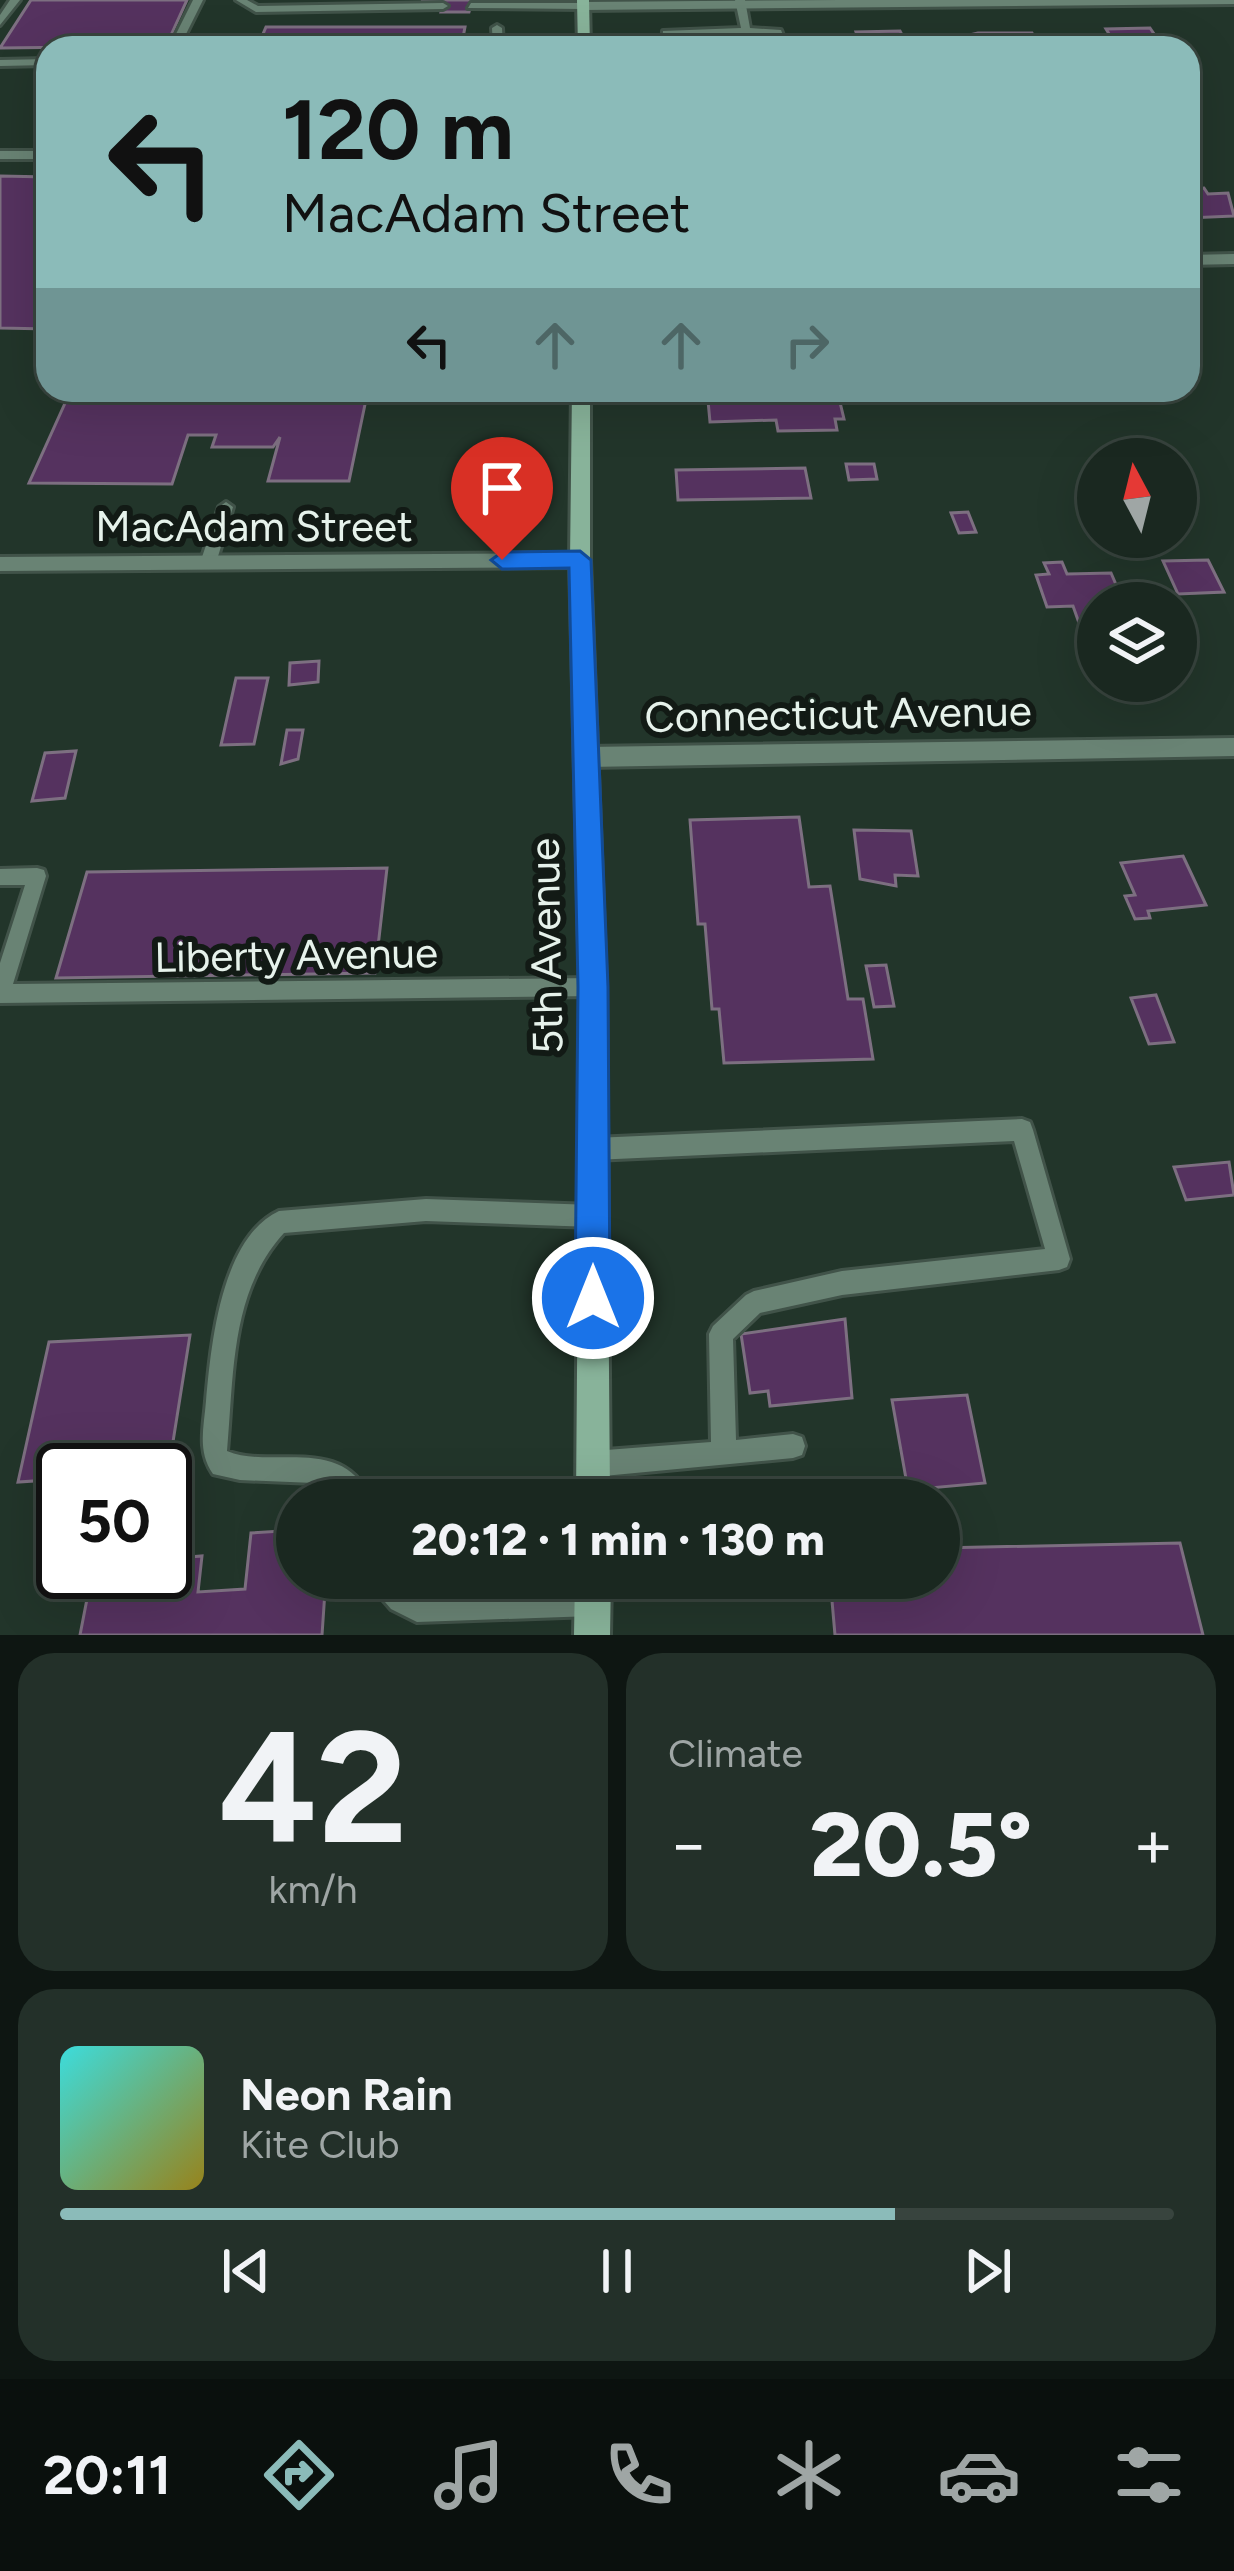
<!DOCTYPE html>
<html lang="en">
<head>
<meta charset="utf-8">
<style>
	body { margin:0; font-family:Figtree,sans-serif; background:#233029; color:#f1f3f6; height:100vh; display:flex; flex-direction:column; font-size:45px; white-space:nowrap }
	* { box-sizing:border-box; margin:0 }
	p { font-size:39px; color:#9fa6a5 }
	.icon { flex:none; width:66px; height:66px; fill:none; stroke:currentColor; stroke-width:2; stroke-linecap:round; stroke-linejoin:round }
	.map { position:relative; height:1635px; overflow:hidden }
	.side { display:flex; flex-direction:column; gap:18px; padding:18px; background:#0e1612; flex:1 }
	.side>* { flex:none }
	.top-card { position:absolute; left:36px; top:36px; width:1164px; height:366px; border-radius:36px; box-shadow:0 12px 48px #0002,0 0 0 3px #38443e; background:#8bbbb9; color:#111; overflow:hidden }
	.needle { width:78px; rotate:353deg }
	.buttons { position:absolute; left:1077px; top:438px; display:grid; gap:24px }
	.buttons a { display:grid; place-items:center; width:120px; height:120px; border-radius:50%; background:#1a2820; box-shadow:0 12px 48px #0002,0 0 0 3px #38443e; font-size:60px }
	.speed { position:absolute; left:36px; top:1443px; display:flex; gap:24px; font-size:60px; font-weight:700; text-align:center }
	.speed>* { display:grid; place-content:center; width:156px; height:156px; border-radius:50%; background:#1a2820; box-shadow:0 12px 48px #0002,0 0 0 3px #38443e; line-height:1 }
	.speed .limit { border:6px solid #111; border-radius:18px; background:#fff; color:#111 }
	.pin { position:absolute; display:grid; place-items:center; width:102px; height:102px; color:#fff; margin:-123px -51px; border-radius:50% 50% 50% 0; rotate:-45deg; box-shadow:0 0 12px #0007 }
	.pin .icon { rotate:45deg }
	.me { position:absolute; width:132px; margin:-66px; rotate:0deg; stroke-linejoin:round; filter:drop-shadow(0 0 9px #0008) }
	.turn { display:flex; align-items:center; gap:42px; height:252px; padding:0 48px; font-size:54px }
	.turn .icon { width:156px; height:156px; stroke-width:2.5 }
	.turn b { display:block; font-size:84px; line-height:102px }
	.lanes { display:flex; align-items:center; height:114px; padding:0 48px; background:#0003; justify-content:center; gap:60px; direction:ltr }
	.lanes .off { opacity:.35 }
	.big { font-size:90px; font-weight:800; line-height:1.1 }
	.side .widget { flex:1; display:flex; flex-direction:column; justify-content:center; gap:18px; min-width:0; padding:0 42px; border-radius:36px; background:#233029 }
	.side .dial { align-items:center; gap:0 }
	.dial b { font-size:156px; line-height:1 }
	.song { display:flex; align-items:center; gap:36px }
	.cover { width:144px; height:144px; border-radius:18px; background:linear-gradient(135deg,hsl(180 70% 55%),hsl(50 70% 35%)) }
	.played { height:12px; border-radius:6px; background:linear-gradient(90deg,#8bbbb9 75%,#38443e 75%) }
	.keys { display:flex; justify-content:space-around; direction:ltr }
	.heat { display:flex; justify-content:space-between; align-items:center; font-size:66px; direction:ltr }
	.side .tiles { flex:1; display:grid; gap:18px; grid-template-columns:1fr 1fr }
	.widget:last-child { grid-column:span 2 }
	.trip { position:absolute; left:276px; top:1479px; width:684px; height:120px; border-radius:60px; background:#1a2820; box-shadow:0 12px 48px #0002,0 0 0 3px #38443e; font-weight:800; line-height:120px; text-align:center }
	.tabs { display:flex; height:192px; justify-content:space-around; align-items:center; background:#0a100d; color:#9fa6a5 }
	.tabs .icon { width:84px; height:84px }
	.tabs .selected { color:#8bbbb9 }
	.tabs b { font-size:54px; color:#f1f3f6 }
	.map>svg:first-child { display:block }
	.building { fill:#55325f; stroke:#7d6f81; stroke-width:3 }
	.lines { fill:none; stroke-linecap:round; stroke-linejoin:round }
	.service-casing { stroke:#415349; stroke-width:6 }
	.minor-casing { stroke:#415349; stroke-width:6 }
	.secondary-casing { stroke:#415349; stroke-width:6 }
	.service { fill:#698374; fill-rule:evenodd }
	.minor { fill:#698374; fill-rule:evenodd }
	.secondary { fill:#88b39a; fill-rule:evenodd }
	.route { fill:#1a73e8; stroke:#114b97; stroke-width:3 }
	.labels { text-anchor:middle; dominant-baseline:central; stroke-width:12; stroke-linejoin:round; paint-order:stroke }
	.street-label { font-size:42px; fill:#e6f2eb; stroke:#121a15 }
</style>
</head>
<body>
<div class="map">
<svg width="1234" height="1635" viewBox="0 0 1234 1635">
	<rect width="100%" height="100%" fill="#22352a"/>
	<!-- building -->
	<path class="building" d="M 31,0 L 187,0 L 166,46 L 0,48 Z
		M 421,0 L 480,0 L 472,1 L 469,12 L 441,12 L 444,1 Z
		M 266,27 L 465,27 L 461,48 L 257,48 Z
		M 1150,28 L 1161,44 L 1116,45 L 1106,29 Z
		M 900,31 L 907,45 L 861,46 L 856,32 Z
		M 978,33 L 1032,33 L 1041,48 L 972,48 L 965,36 Z
		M 696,40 L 763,42 L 764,48 L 697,48 Z
		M 0,176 L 48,177 L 48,329 L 0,328 Z
		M 1204,188 L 1208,194 L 1228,193 L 1234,216 L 1188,218 L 1188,189 Z
		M 71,390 L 368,390 L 349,481 L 268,481 L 280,437 L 273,447 L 212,447 L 216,435 L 188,435 L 172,484 L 29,483 Z
		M 707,390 L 837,390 L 844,419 L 835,419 L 837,430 L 778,431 L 776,420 L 710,422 Z
		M 846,464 L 874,464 L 877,479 L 849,480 Z
		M 805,468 L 811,498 L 678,500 L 676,470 Z
		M 968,512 L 976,532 L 959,533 L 951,513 Z
		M 1208,560 L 1224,592 L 1178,594 L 1163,561 Z
		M 1062,562 L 1067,574 L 1111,573 L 1124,603 L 1098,603 L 1095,626 L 1079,623 L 1073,606 L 1047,607 L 1036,575 L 1049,574 L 1044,563 Z
		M 319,661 L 318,682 L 289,685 L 290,663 Z
		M 236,678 L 268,678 L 254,744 L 221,745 Z
		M 287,730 L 303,730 L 298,759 L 281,764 Z
		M 76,751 L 65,798 L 32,801 L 45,753 Z
		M 799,817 L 809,887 L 830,886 L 848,999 L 863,999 L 873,1059 L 724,1063 L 719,1009 L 712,1009 L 705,924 L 698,924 L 690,820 Z
		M 854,830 L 911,831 L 918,876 L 895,875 L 896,886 L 860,879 Z
		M 1183,856 L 1206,905 L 1148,911 L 1150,918 L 1135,919 L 1125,896 L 1135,895 L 1121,863 Z
		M 387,868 L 375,973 L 56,978 L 87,872 Z
		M 886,965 L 894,1006 L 874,1007 L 866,966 Z
		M 1156,995 L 1174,1042 L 1149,1044 L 1131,998 Z
		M 1229,1162 L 1234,1195 L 1186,1200 L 1174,1167 Z
		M 845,1319 L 852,1398 L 770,1406 L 768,1391 L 750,1393 L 741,1334 Z
		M 190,1335 L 172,1448 L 125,1450 L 121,1470 L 63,1470 L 63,1479 L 18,1482 L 49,1342 Z
		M 967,1395 L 985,1483 L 908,1490 L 892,1400 Z
		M 297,1530 L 297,1578 L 321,1578 L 320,1592 L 325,1591 L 322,1635 L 80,1635 L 88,1594 L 147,1590 L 150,1572 L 165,1572 L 165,1559 L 202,1556 L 198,1592 L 245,1589 L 251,1533 Z
		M 1180,1543 L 1203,1635 L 835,1635 L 830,1578 L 939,1578 L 939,1548 Z"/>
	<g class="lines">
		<!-- service casing -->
		<g class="service-casing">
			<path id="service" d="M 10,0 L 20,0 L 0,25 L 0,15 Z
				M 193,0 L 203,0 L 179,48 L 169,48 Z
				M 236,0 L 247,0 L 258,6 L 443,3 L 448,6 L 443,9 L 256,12 Z
				M 735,0 L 745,0 L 750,28 L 781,30 L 788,48 L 778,48 L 774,35 L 671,36 L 672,48 L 662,48 L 663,31 L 741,28 Z
				M 471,3 L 583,3 L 588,6 L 583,9 L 468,8 Z
				M 497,25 L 502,28 L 503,48 L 493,48 L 492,28 Z
				M 48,59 L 48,65 L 0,66 L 0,60 Z
				M 226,502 L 233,507 L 216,563 L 208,569 L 203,567 L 200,563 L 219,507 Z
				M 37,868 L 44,870 L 46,876 L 13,984 L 593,978 L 600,980 L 603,987 L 600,994 L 593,996 L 0,1003 L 0,963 L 25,885 L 0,885 L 0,869 Z
				M 1022,1119 L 1030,1122 L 1033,1130 L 1070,1259 L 1067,1267 L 1059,1270 L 842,1295 L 760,1313 L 733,1339 L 736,1440 L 793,1434 L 802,1437 L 805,1446 L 802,1455 L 793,1458 L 593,1477 L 584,1473 L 580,1464 L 584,1455 L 593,1451 L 711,1442 L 709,1334 L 713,1326 L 746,1295 L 754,1291 L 842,1271 L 1045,1249 L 1014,1141 L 594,1160 L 586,1157 L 583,1149 L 586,1141 L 594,1138 Z
				M 426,1199 L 593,1205 L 601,1208 L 604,1216 L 601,1224 L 593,1227 L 426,1221 L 284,1233 C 230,1292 234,1375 227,1451 C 272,1470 343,1433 371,1500 L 341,1500 L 324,1486 L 314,1483 L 240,1480 L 213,1474 C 197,1451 204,1427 206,1401 C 211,1345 221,1238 279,1211 Z
				M 368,1578 L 398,1578 L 409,1591 L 419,1596 L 592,1590 L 601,1594 L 605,1603 L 601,1612 L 592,1616 L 417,1622 L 391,1609 L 372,1587 Z"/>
		</g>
		<!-- minor casing -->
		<g class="minor-casing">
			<path id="minor" d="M 840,0 L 1234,0 L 1234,4 L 583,10 L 577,6 L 583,2 Z
				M 0,151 L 48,151 L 48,159 L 0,159 Z
				M 1234,254 L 1234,264 L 1188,265 L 1188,255 Z
				M 580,553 L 590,560 L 580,567 L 0,571 L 0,557 Z
				M 1234,738 L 1234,756 L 587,767 L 579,764 L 575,757 L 579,750 L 587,747 Z"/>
		</g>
		<!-- secondary casing -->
		<g class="secondary-casing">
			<path id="secondary" d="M 577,0 L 589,0 L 590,48 L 578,48 Z
				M 572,390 L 590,390 L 590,560 L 606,987 L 610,1500 L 576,1500 L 580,987 L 570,560 Z
				M 575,1578 L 611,1578 L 610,1635 L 574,1635 Z"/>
		</g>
		<!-- service -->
		<use href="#service" class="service"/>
		<!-- minor -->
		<use href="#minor" class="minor"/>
		<!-- secondary -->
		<use href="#secondary" class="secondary"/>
	</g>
	<!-- route -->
	<path class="route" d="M 580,551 L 591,560 L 608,987 L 610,1298 L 605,1311 L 593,1316 L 580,1311 L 575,1298 L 578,987 L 569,568 L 502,569 L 491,560 L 502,552 Z"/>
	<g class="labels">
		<!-- street labels -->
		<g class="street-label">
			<text x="254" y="526">MacAdam Street</text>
			<text transform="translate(838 714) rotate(-1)">Connecticut Avenue</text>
			<text transform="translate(546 946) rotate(-91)">5th Avenue</text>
			<text transform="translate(296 955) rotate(-1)">Liberty Avenue</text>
		</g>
	</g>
</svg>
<div class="buttons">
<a><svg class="needle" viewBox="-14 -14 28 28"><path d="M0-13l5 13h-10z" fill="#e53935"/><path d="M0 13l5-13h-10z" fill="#9fa6a5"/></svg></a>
<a><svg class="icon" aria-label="layers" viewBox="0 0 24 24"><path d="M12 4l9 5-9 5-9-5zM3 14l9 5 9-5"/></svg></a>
</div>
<div class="speed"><div class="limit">50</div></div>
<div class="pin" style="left:502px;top:560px;background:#d93025"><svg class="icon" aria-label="arrive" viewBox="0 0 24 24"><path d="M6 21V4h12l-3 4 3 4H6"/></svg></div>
<svg class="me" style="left:593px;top:1298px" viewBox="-20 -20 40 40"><circle r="17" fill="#1a73e8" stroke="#fff" stroke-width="3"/><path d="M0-11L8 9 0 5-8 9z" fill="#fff"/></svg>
<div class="trip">20:12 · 1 min · 130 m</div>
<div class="top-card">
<div class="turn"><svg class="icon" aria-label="left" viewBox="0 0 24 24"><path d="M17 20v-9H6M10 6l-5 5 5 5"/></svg><div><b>120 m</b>MacAdam Street</div></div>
<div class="lanes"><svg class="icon" aria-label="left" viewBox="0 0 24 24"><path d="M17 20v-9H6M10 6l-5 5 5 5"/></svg><svg class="icon off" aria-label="ahead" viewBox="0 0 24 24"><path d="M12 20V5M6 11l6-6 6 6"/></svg><svg class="icon off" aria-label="ahead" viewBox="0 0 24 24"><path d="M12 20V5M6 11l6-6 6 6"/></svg><svg class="icon off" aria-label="right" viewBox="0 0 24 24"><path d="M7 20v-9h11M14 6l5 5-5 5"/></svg></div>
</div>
</div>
<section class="side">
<div class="tiles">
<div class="widget dial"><b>42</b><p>km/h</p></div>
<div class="widget"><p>Climate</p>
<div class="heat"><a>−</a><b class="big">20.5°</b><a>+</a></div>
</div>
<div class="widget">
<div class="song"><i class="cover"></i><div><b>Neon Rain</b><p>Kite Club</p></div></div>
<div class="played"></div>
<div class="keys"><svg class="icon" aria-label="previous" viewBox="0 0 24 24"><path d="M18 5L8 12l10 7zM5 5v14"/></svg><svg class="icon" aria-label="pause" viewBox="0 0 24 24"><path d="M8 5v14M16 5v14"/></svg><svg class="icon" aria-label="next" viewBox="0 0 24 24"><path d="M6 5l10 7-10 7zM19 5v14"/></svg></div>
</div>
</div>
</section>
<nav class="tabs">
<b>20:11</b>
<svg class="icon selected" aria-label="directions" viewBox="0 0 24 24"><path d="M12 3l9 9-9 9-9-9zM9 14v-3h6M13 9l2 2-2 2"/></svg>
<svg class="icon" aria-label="music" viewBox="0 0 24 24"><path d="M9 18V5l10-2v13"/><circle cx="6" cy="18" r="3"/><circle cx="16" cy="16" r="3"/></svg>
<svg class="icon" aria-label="phone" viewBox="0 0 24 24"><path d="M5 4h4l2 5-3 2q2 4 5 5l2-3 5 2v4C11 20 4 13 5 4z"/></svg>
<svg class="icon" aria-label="climate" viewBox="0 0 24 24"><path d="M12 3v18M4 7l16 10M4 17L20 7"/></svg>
<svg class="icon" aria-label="car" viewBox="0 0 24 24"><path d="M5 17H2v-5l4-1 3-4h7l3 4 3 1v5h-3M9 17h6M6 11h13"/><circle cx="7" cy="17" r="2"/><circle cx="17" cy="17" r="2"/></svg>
<svg class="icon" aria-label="filters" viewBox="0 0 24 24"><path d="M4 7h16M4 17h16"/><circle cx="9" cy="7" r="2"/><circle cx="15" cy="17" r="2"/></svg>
</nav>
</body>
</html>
